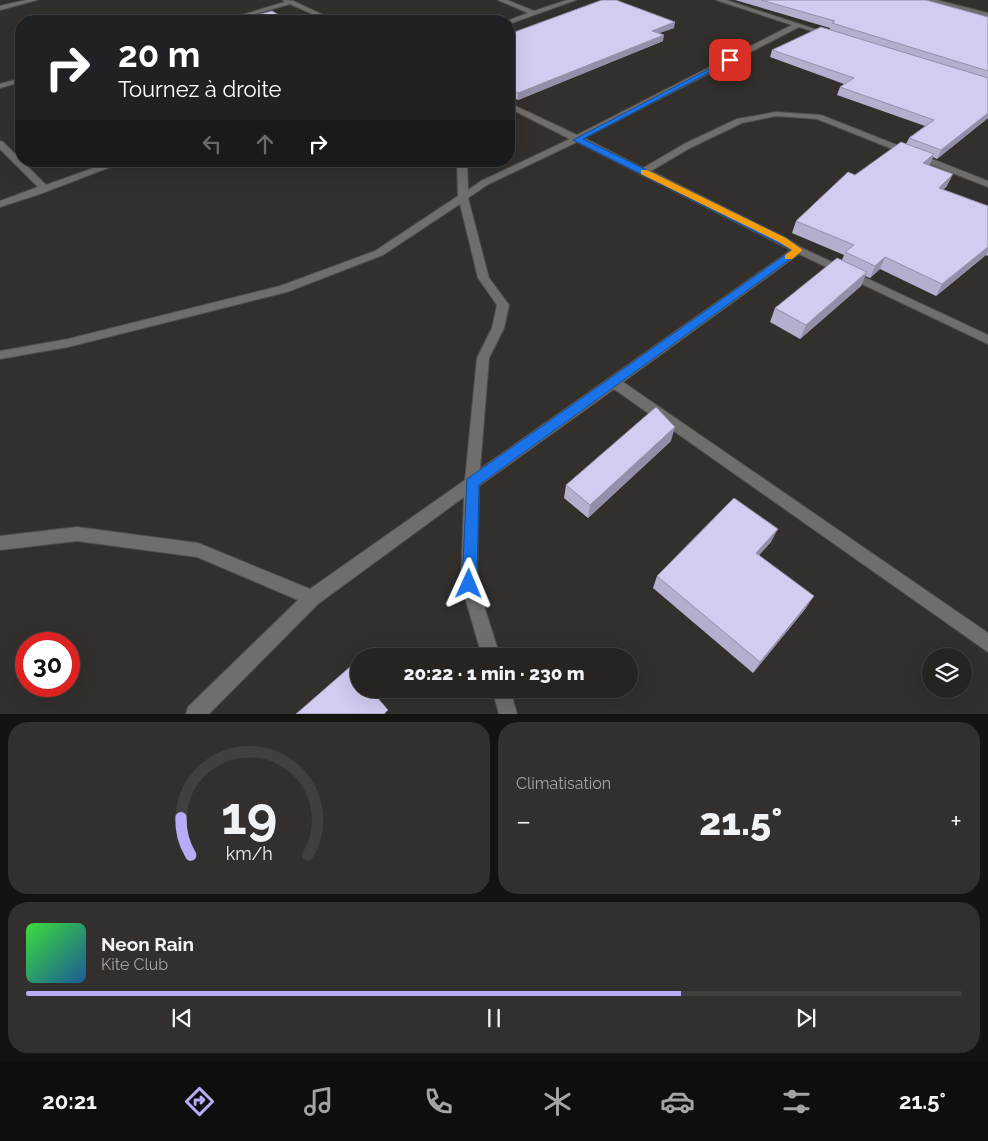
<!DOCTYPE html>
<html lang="fr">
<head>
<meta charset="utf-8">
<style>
	body { margin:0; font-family:Raleway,sans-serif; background:#322f2e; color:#f1f3f6; height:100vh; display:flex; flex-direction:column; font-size:19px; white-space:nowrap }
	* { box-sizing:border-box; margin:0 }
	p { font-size:16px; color:#a4a4a5 }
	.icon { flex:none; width:28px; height:28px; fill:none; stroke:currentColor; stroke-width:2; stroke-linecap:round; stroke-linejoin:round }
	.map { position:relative; height:714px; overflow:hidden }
	.details { display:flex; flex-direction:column; gap:8px; padding:8px; background:#151312; flex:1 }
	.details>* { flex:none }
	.banner { position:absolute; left:15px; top:15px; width:500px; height:152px; border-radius:20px; box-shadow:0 5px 20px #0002,0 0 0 1px #42403f; background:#202124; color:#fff; overflow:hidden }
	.buttons { position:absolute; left:922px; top:648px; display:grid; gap:10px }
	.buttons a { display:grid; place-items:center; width:50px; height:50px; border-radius:50%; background:#262321; box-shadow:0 5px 20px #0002,0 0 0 1px #42403f; font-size:25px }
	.speed { position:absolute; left:15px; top:632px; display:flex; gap:10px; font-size:25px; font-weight:700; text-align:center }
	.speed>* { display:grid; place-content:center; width:65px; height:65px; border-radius:50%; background:#262321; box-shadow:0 5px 20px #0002,0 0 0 1px #42403f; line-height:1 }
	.speed .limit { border:8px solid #d22; background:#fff; color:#111 }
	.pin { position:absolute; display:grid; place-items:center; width:42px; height:42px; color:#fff; margin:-21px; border-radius:10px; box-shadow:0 2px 8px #0006 }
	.me { position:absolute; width:55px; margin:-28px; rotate:1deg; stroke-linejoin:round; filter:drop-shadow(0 0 4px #0008) }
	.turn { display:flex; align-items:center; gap:18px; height:105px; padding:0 20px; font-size:22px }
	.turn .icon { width:65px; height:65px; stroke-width:2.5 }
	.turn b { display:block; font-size:35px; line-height:42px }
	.lanes { display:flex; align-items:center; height:48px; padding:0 20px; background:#0003; justify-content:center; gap:25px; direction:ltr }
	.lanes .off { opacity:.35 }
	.big { font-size:38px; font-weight:800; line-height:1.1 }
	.details .tile { flex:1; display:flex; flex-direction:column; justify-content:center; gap:8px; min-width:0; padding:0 18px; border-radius:20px; background:#322f2e }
	.details .dial { align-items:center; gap:0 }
	.dial svg { height:130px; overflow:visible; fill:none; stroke:#42403f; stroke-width:7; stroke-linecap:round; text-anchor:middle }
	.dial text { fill:#f1f3f6; stroke:none }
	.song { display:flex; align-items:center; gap:15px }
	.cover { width:60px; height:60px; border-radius:8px; background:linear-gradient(135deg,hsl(120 70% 55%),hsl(210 70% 35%)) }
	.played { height:5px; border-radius:2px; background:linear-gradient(90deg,#baaaf7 70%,#42403f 70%) }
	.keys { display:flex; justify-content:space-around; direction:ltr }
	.heat { display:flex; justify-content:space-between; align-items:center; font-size:28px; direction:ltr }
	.details .tiles { flex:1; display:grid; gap:8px; grid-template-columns:1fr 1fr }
	.tile:last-child { grid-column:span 2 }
	.trip { position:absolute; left:350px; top:648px; width:288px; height:50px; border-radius:25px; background:#262321; box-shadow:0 5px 20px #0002,0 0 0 1px #42403f; font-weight:800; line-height:50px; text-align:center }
	.dock { display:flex; height:80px; justify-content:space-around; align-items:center; background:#0f0e0d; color:#a4a4a5 }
	.dock .icon { width:35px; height:35px }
	.dock .on { color:#baaaf7 }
	.dock b { font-size:22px; color:#f1f3f6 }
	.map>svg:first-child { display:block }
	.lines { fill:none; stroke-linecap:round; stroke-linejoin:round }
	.minor-casing { stroke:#4f4c49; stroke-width:2 }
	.minor { fill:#706e6c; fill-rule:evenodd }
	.wall { fill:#b5afcf }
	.shaded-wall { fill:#938fa9 }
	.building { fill:#d2ccf1; stroke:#938fa9 }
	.route { fill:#1a73e8; stroke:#114b97 }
	.slow { fill:#f59e0b }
</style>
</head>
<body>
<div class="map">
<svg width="988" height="714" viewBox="0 0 988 714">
	<rect width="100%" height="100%" fill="#322f2c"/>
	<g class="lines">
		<!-- minor casing -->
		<g class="minor-casing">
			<path id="minor" d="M 26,0 L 37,0 L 0,10 L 0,6 Z
				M 283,0 L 293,1 L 336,21 L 328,21 L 290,4 L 231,21 L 222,21 L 285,2 Z
				M 498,0 L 507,0 L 534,11 L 567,0 L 576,0 L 509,24 L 507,21 L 528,13 Z
				M 716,0 L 726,0 L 833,35 L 830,37 L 799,27 L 584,138 L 643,168 L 684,144 L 737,119 L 776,112 L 821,115 L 988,181 L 988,187 L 817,119 L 776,116 L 742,123 L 690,148 L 651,171 L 786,238 L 802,248 L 988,335 L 988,344 L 799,254 L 623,382 L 988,633 L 988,652 L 614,389 L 479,486 L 477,584 L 500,656 L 482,656 L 461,584 L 464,497 L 318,604 L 209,714 L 186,714 L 188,707 L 298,600 L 197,557 L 77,541 L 0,550 L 0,536 L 77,527 L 198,543 L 310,589 L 465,480 L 477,358 L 492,328 L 497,305 L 478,278 L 460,204 L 383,255 L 287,292 L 68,347 L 0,359 L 0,351 L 68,339 L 280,286 L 375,251 L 458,196 L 457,161 L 467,161 L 468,190 L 481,181 L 570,139 L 509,108 L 509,103 L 577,135 L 792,25 ZM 577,142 L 791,250 L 480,469 L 489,358 L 504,328 L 509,305 L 489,278 L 468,198 L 487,185 Z
				M 927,0 L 937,0 L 988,13 L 988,17 Z
				M 21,78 L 21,82 L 0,88 L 0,84 Z
				M 0,141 L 3,142 L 46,185 L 113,161 L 126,161 L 40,194 L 0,207 L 0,201 L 38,187 L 0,149 Z
				M 492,689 L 510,689 L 517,714 L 499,714 Z"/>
		</g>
		<!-- minor -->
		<use href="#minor" class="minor"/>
	</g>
	<!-- wall -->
	<path class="wall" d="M 735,0 L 926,0 L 988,17 L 988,118 L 937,159 L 933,157 L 929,166 L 947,186 L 943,190 L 988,206 L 988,256 L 986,255 L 936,296 L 880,269 L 870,278 L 865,276 L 861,286 L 800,339 L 770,322 L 775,308 L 842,260 L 844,255 L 792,233 L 796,221 L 855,175 L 906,144 L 909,138 L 925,126 L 837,95 L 840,87 L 844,84 L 770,57 L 772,50 L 829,30 L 830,28 Z
		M 674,28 L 659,33 L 663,41 L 518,100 L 509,95 L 509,34 Z
		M 671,441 L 588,518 L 564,498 L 566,485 Z
		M 771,542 L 759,555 L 806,608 L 753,673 L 653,588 L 657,576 Z"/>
	<!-- shaded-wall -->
	<path class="shaded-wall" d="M 675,22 L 674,28 L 651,36 L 652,31 Z
		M 664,35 L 663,41 L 518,100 L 518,93 Z
		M 988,113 L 988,118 L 937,159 L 941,150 Z
		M 934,154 L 929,165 L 923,163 Z
		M 953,174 L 947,186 L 933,199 L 939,188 Z
		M 988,247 L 988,251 L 986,255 L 936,296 L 942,284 Z
		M 885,257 L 880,269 L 870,278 L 875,266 Z
		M 867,272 L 861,286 L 800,339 L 806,325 Z
		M 675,427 L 671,441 L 588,518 L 590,505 Z
		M 778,529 L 771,542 L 749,566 L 756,553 Z
		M 814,596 L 806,608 L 753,673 L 760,662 Z"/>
	<!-- building -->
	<path class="building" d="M 602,0 L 616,0 L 675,22 L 652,31 L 664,35 L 518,93 L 509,89 L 509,34 Z
		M 761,0 L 926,0 L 988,17 L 988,71 L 832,23 L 835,21 Z
		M 272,11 L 290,21 L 235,21 Z
		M 821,27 L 988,78 L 988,113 L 941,150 L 909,138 L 934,120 L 840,87 L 854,78 L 772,50 Z
		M 901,142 L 934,154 L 923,163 L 953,174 L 939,188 L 988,206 L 988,247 L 942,284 L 885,257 L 875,266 L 845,252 L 854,245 L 796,221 L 848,172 L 855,175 Z
		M 837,258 L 867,272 L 806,325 L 775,308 Z
		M 656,407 L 675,427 L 590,505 L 566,485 Z
		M 734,498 L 778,529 L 756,553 L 814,596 L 760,662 L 657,576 Z
		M 351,666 L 359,675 L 359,689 L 370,689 L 388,710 L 384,714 L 296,714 Z"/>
	<!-- route -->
	<path class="route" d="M 728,59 L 733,60 L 583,139 L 786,238 L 803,250 L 479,485 L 477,584 L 475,589 L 469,591 L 464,589 L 462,584 L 467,479 L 792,250 L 573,140 Z"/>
	<!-- slow -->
	<path class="slow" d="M 641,170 L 647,170 L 786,238 L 803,250 L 792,259 L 785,259 L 785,255 L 792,250 L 779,242 L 641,174 Z"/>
</svg>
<div class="buttons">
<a><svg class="icon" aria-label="layers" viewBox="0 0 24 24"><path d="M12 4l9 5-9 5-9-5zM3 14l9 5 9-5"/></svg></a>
</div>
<div class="speed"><div class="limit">30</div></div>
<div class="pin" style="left:730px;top:60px;background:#d93025"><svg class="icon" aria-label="arrive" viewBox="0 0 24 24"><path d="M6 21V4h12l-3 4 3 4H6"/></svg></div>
<svg class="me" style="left:469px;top:584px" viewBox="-20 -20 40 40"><path d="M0-17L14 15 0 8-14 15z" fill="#1a73e8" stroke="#fff" stroke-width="4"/></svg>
<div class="trip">20:22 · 1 min · 230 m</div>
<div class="banner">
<div class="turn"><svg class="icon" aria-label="right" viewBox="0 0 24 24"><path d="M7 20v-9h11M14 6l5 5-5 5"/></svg><div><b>20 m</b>Tournez à droite</div></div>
<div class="lanes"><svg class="icon off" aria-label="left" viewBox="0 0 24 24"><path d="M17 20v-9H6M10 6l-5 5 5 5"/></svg><svg class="icon off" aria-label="ahead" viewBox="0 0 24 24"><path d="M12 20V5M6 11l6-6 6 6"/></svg><svg class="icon" aria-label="right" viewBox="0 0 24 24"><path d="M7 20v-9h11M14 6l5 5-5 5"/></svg></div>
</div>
</div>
<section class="details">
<div class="tiles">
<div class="tile dial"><svg viewBox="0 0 100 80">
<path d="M14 69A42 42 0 1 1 86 69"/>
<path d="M14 69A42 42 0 0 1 8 46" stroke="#baaaf7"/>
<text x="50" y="56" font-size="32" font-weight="700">19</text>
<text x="50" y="72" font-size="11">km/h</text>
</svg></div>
<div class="tile"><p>Climatisation</p>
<div class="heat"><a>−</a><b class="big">21.5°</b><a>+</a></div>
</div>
<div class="tile">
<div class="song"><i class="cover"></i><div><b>Neon Rain</b><p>Kite Club</p></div></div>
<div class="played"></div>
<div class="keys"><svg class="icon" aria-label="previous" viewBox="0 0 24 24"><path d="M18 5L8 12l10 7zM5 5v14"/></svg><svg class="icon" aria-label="pause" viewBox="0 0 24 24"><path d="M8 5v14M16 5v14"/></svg><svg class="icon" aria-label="next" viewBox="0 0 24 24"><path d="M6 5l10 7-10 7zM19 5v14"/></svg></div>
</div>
</div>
</section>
<nav class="dock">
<b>20:21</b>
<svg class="icon on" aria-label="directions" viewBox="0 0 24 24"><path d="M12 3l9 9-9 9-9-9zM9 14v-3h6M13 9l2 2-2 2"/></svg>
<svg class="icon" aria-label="music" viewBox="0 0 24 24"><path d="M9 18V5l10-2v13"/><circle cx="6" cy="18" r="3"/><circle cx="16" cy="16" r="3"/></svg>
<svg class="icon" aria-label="phone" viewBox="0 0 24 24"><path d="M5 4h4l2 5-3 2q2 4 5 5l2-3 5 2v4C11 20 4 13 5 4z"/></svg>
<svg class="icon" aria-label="climate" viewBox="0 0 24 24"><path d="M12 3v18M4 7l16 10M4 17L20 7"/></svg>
<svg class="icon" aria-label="car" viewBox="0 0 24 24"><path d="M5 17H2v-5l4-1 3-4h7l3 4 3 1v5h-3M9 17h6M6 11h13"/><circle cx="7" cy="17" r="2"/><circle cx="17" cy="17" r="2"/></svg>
<svg class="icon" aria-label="filters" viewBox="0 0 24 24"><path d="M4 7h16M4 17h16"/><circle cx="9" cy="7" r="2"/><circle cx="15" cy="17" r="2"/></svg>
<b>21.5°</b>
</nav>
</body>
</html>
